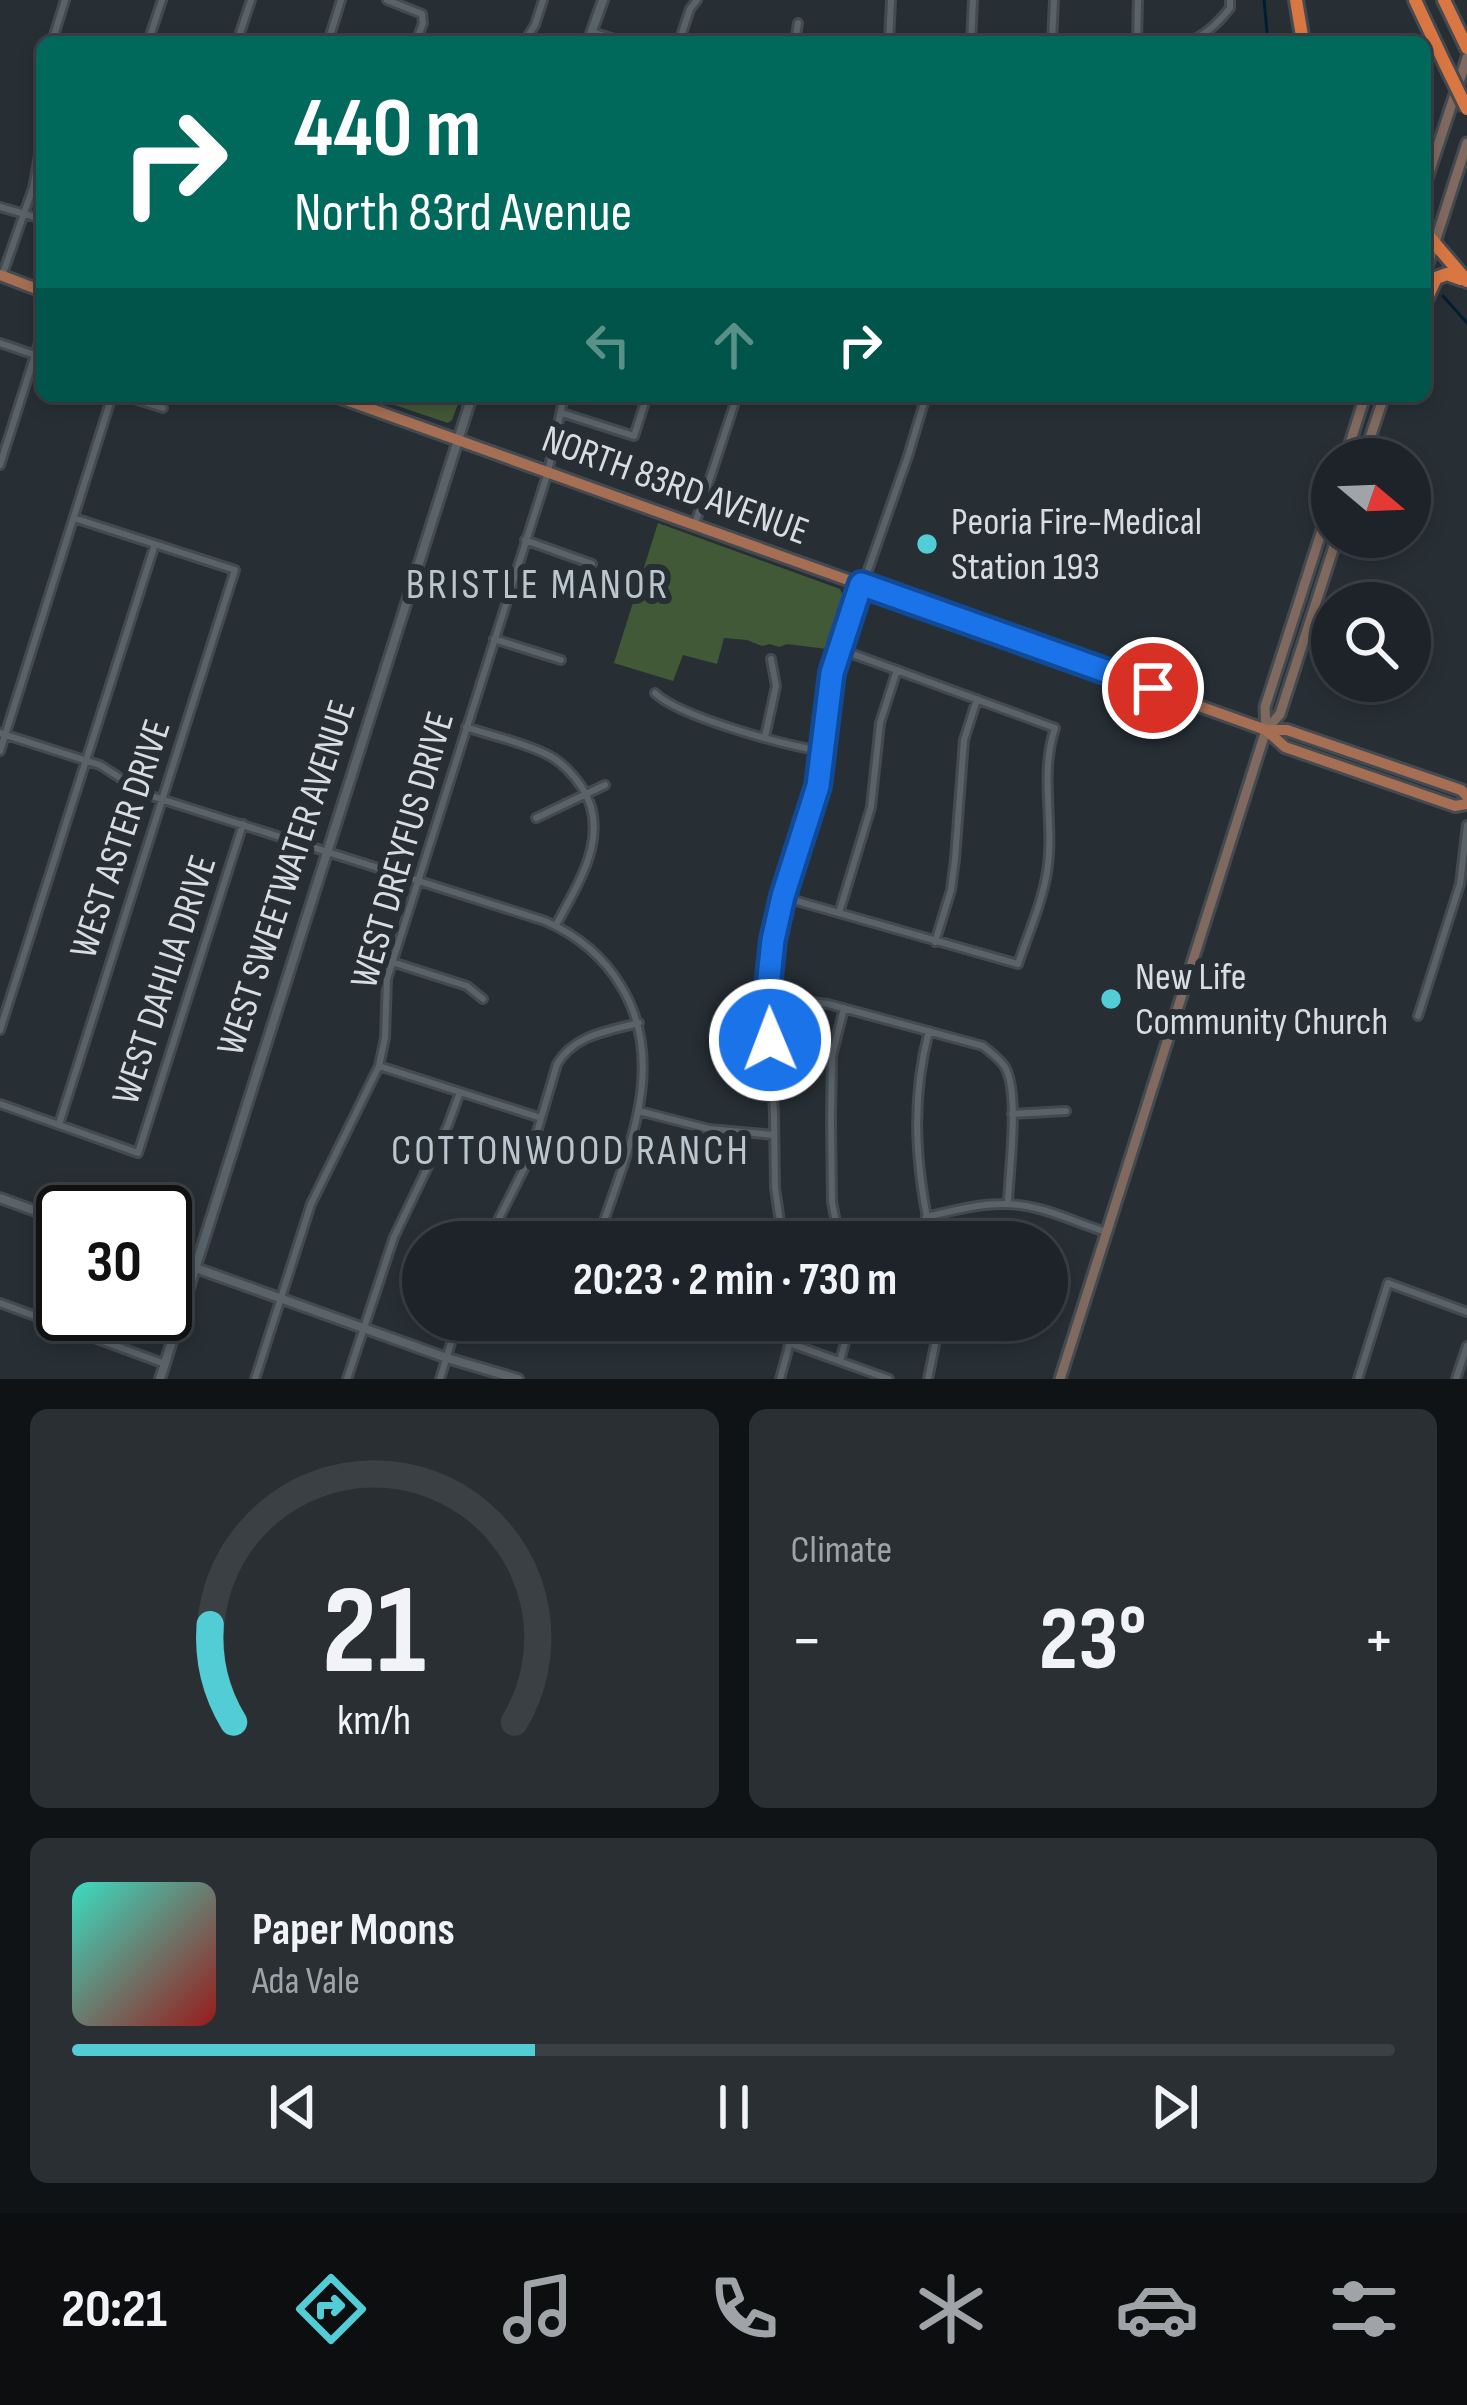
<!DOCTYPE html>
<html lang="en">
<head>
<meta charset="utf-8">
<style>
	body { margin:0; font-family:"Sofia Sans Condensed",sans-serif; background:#2a2f34; color:#f1f3f6; height:100vh; display:flex; flex-direction:column; font-size:45px; white-space:nowrap }
	* { box-sizing:border-box; margin:0 }
	p { font-size:39px; color:#a0a4a8 }
	.icon { flex:none; width:66px; height:66px; fill:none; stroke:currentColor; stroke-width:2; stroke-linecap:round; stroke-linejoin:round }
	.map { position:relative; height:1379px; overflow:hidden }
	.panel { display:flex; flex-direction:column; gap:30px; padding:30px; background:#101316; flex:1 }
	.panel>* { flex:none }
	.guide { position:absolute; left:36px; top:36px; width:1395px; height:366px; border-radius:18px; box-shadow:0 6px 18px #0003,0 0 0 3px #3b4045; background:#00695c; color:#fff; overflow:hidden }
	.needle { width:78px; rotate:109deg }
	.controls { position:absolute; left:1311px; top:438px; display:grid; gap:24px }
	.controls a { display:grid; place-items:center; width:120px; height:120px; border-radius:50%; background:#1d2328; box-shadow:0 6px 18px #0003,0 0 0 3px #3b4045; font-size:60px }
	.speed { position:absolute; left:36px; top:1185px; display:flex; gap:24px; font-size:60px; font-weight:700; text-align:center }
	.speed>* { display:grid; place-content:center; width:156px; height:156px; border-radius:50%; background:#1d2328; box-shadow:0 6px 18px #0003,0 0 0 3px #3b4045; line-height:1 }
	.speed .limit { border:6px solid #111; border-radius:18px; background:#fff; color:#111 }
	.pin { position:absolute; display:grid; place-items:center; width:102px; height:102px; color:#fff; margin:-51px; border:6px solid #fff; border-radius:50%; box-shadow:0 3px 12px #0007 }
	.me { position:absolute; width:132px; margin:-66px; rotate:359deg; stroke-linejoin:round; filter:drop-shadow(0 0 9px #0008) }
	.turn { display:flex; align-items:center; gap:42px; height:252px; padding:0 60px; font-size:54px }
	.turn .icon { width:156px; height:156px; stroke-width:2.5 }
	.turn b { display:block; font-size:84px; line-height:102px }
	.lanes { display:flex; align-items:center; height:114px; padding:0 60px; background:#0003; justify-content:center; gap:60px; direction:ltr }
	.lanes .off { opacity:.35 }
	.big { font-size:90px; font-weight:700; line-height:1.1 }
	.panel .tile { flex:1; display:flex; flex-direction:column; justify-content:center; gap:18px; min-width:0; padding:0 42px; border-radius:18px; background:#2a2f34 }
	.panel .dial { align-items:center; gap:0 }
	.dial svg { height:312px; overflow:visible; fill:none; stroke:#3b4045; stroke-width:7; stroke-linecap:round; text-anchor:middle }
	.dial text { fill:#f1f3f6; stroke:none }
	.song { display:flex; align-items:center; gap:36px }
	.cover { width:144px; height:144px; border-radius:18px; background:linear-gradient(135deg,hsl(170 70% 55%),hsl(0 70% 35%)) }
	.played { height:12px; border-radius:6px; background:linear-gradient(90deg,#52ccd5 35%,#3b4045 35%) }
	.keys { display:flex; justify-content:space-around; direction:ltr }
	.heat { display:flex; justify-content:space-between; align-items:center; font-size:66px; direction:ltr }
	.panel .tiles { flex:1; display:grid; gap:30px; grid-template-columns:1fr 1fr }
	.tile:last-child { grid-column:span 2 }
	.trip { position:absolute; left:402px; top:1221px; width:666px; height:120px; border-radius:60px; background:#1d2328; box-shadow:0 6px 18px #0003,0 0 0 3px #3b4045; font-weight:700; line-height:120px; text-align:center }
	.dock { display:flex; height:192px; justify-content:space-around; align-items:center; background:#0c0e10; color:#a0a4a8 }
	.dock .icon { width:84px; height:84px }
	.dock .on { color:#52ccd5 }
	.dock b { font-size:54px; color:#f1f3f6 }
	.map>svg:first-child { display:block }
	.park { fill:#425938 }
	.lines { fill:none; stroke-linecap:round; stroke-linejoin:round }
	.stream { stroke:#001e32; stroke-width:3 }
	.minor-casing { stroke:#444a50; stroke-width:12 }
	.tertiary-casing { stroke:#444a50; stroke-width:14 }
	.secondary-casing { stroke:#444a50; stroke-width:15 }
	.primary-casing { stroke:#444a50; stroke-width:16 }
	.motorway-casing { stroke:#444a50; stroke-width:18 }
	.minor { stroke:#5a636a; stroke-width:6 }
	.tertiary { stroke:#5a636a; stroke-width:8 }
	.secondary { stroke:#80695e; stroke-width:9 }
	.primary { stroke:#a66f53; stroke-width:10 }
	.motorway { stroke:#d97743; stroke-width:12 }
	.motorway-bridge-casing { stroke:#444a50; stroke-width:18; stroke-linecap:butt }
	.motorway-bridge { stroke:#d97743; stroke-width:12 }
	.route-casing { stroke:#114b97; stroke-width:30 }
	.route { stroke:#1a73e8; stroke-width:21 }
	.poi-dot { fill:#52ccd5; stroke:#272f35; stroke-width:4.5 }
	.labels { text-anchor:middle; dominant-baseline:central; stroke-width:12; stroke-linejoin:round; paint-order:stroke }
	.street-label { font-size:39px; fill:#d8dde2; stroke:#272f35 }
	.poi-label { font-size:39px; fill:#d8dde2; stroke:#272f35; text-anchor:start }
	.neighbourhood-label { font-size:42px; letter-spacing:3px; fill:#bcc6ce; stroke:#272f35 }
</style>
</head>
<body>
<div class="map">
<svg width="1467" height="1379" viewBox="0 0 1467 1379">
	<rect width="100%" height="100%" fill="#272f35"/>
	<!-- park -->
	<path class="park" d="M 368,396 L 461,396 L 452,420 L 448,423 Z
		M 658,523 L 840,589 L 845,600 L 827,649 L 787,644 L 779,647 L 770,644 L 762,646 L 747,640 L 724,638 L 717,664 L 683,655 L 673,681 L 614,663 Z"/>
	<g class="lines">
		<!-- stream -->
		<path class="stream" d="M 1264,0 L 1268,42
			M 1443,296 L 1467,323"/>
		<!-- minor casing -->
		<g class="minor-casing">
			<path id="minor" d="M 387,0 L 422,14 L 423,23 L 416,42
				M 592,32 L 624,42
				M 52,42 L 65,0
				M 148,42 L 162,0
				M 237,42 L 251,0
				M 328,42 L 341,0
				M 524,42 L 535,25 L 543,0
				M 679,42 L 690,9 L 697,0
				M 795,42 L 798,23
				M 889,42 L 891,0
				M 971,42 L 973,0
				M 1052,42 L 1054,0
				M 1137,42 L 1138,0
				M 1187,42 C 1204,37 1219,22 1230,8 L 1230,0
				M 0,207 L 42,219
				M 2,276 L 33,188 L 42,139
				M 0,343 L 35,355
				M 125,396 L 163,408
				M 562,413 L 634,436 L 647,396
				M 0,465 L 42,333
				M 695,524 L 737,396
				M 525,540 L 592,564
				M 494,639 L 561,660
				M 655,693 C 678,716 788,747 823,751
				M 466,727 C 492,736 522,742 546,754 C 561,761 572,773 581,786 C 613,833 578,883 556,925
				M 0,733 L 100,765 L 145,794 L 545,921 C 577,935 603,956 621,986 C 671,1069 623,1159 597,1242
				M 765,737 L 776,686 L 771,659
				M 0,751 L 112,396
				M 536,818 L 605,785
				M 783,897 L 1018,964 C 1028,934 1042,903 1047,872 C 1055,823 1039,776 1055,728 L 839,649
				M 839,913 L 871,807 L 880,723 L 897,670
				M 935,942 L 951,890 L 955,859 L 964,740 L 977,699
				M 392,962 L 467,986 L 483,999
				M 768,997 L 828,1004 L 983,1046 C 991,1053 999,1058 1005,1067 C 1020,1093 1009,1171 1008,1203
				M 1418,1016 L 1460,884 L 1467,825
				M 0,1030 L 155,544
				M 929,1031 C 910,1102 916,1170 932,1242
				M 379,1066 L 541,1118
				M 0,1104 L 138,1153 L 243,824
				M 639,1111 L 709,1129 L 774,1135
				M 1012,1114 L 1066,1111
				M 59,1124 L 235,570 L 74,518
				M 926,1217 C 952,1211 977,1204 1003,1204 C 1038,1203 1074,1222 1106,1232
				M 487,1242 L 529,1159 L 557,1064 C 574,1035 608,1031 639,1023
				M 783,1242 L 775,1188 L 774,1114 L 768,997 L 771,954 L 783,897 L 818,786 L 832,673 L 908,456 L 926,396
				M 840,1242 L 832,1202 L 831,1121 L 832,1056 L 844,1008
				M 0,1303 L 165,1364
				M 789,1343 L 889,1379
				M 840,1361 L 851,1320
				M 255,1379 L 311,1204 L 379,1066 L 385,1038 L 387,979 L 548,472 L 564,396
				M 347,1379 L 394,1237 L 448,1125 L 460,1092
				M 440,1379 L 458,1320
				M 780,1379 L 788,1350 L 792,1320
				M 928,1379 L 940,1320
				M 1358,1379 L 1388,1283 L 1467,1312
				M 1456,1379 L 1467,1346"/>
		</g>
		<!-- tertiary casing -->
		<g class="tertiary-casing">
			<path id="tertiary" d="M 588,42 L 603,0
				M 0,1198 L 63,1221
				M 165,1257 L 447,1358 L 518,1379
				M 160,1379 L 472,396"/>
		</g>
		<!-- secondary casing -->
		<g class="secondary-casing">
			<path id="secondary" d="M 1425,185 L 1467,58
				M 1425,273 L 1467,143
				M 1345,459 L 1365,396
				M 1363,459 L 1384,396
				M 1266,730 L 1280,714 L 1337,537
				M 1060,1379 L 1266,730 L 1265,707 L 1332,499"/>
		</g>
		<!-- primary casing -->
		<g class="primary-casing">
			<path id="primary" d="M 0,275 L 42,291
				M 335,396 L 1266,730 L 1287,730 L 1461,790 L 1467,796
				M 1266,730 L 1285,747 L 1455,806 L 1467,804"/>
		</g>
		<!-- motorway casing -->
		<g class="motorway-casing">
			<path id="motorway" d="M 1296,0 L 1303,42
				M 1415,0 L 1445,64
				M 1444,0 L 1467,48
				M 1425,232 L 1467,281
				M 1425,302 L 1436,278 L 1447,274 L 1461,279"/>
		</g>
		<!-- minor -->
		<use href="#minor" class="minor"/>
		<!-- tertiary -->
		<use href="#tertiary" class="tertiary"/>
		<!-- secondary -->
		<use href="#secondary" class="secondary"/>
		<!-- primary -->
		<use href="#primary" class="primary"/>
		<!-- motorway -->
		<use href="#motorway" class="motorway"/>
		<!-- motorway-bridge casing -->
		<g class="motorway-bridge-casing">
			<path id="motorway-bridge" d="M 1445,64 L 1467,109"/>
		</g>
		<!-- motorway-bridge -->
		<use href="#motorway-bridge" class="motorway-bridge"/>
	</g>
	<g class="lines">
		<!-- route casing -->
		<g class="route-casing">
			<path id="route" d="M 770,1040 L 767,997 L 773,940 L 783,896 L 818,786 L 832,673 L 861,584 L 1153,688"/>
		</g>
		<!-- route -->
		<use href="#route" class="route"/>
	</g>
	<!-- markers -->
	<g class="poi-dot">
		<circle cx="927" cy="544" r="12"/>
		<circle cx="1111" cy="999" r="12"/>
	</g>
	<g class="labels">
		<!-- street labels -->
		<g class="street-label">
			<text transform="translate(675 486) rotate(20)">NORTH 83RD AVENUE</text>
			<text transform="translate(121 839) rotate(-72)">WEST ASTER DRIVE</text>
			<text transform="translate(403 850) rotate(-74)">WEST DREYFUS DRIVE</text>
			<text transform="translate(287 878) rotate(-72)">WEST SWEETWATER AVENUE</text>
			<text transform="translate(165 980) rotate(-72)">WEST DAHLIA DRIVE</text>
		</g>
		<!-- poi labels -->
		<g class="poi-label">
			<text x="951" y="522">Peoria Fire-Medical<tspan x="951" dy="45">Station 193</tspan></text>
			<text x="1135" y="977">New Life<tspan x="1135" dy="45">Community Church</tspan></text>
		</g>
		<!-- neighbourhood labels -->
		<g class="neighbourhood-label">
			<text x="538" y="585">BRISTLE MANOR</text>
			<text x="571" y="1151">COTTONWOOD RANCH</text>
		</g>
	</g>
</svg>
<div class="controls">
<a><svg class="needle" viewBox="-14 -14 28 28"><path d="M0-13l5 13h-10z" fill="#e53935"/><path d="M0 13l5-13h-10z" fill="#a0a4a8"/></svg></a>
<a><svg class="icon" aria-label="search" viewBox="0 0 24 24"><circle cx="10" cy="10" r="6"/><path d="M15 15l6 6"/></svg></a>
</div>
<div class="speed"><div class="limit">30</div></div>
<div class="pin" style="left:1153px;top:688px;background:#d93025"><svg class="icon" aria-label="arrive" viewBox="0 0 24 24"><path d="M6 21V4h12l-3 4 3 4H6"/></svg></div>
<svg class="me" style="left:770px;top:1040px" viewBox="-20 -20 40 40"><circle r="17" fill="#1a73e8" stroke="#fff" stroke-width="3"/><path d="M0-11L8 9 0 5-8 9z" fill="#fff"/></svg>
<div class="trip">20:23 · 2 min · 730 m</div>
<div class="guide">
<div class="turn"><svg class="icon" aria-label="right" viewBox="0 0 24 24"><path d="M7 20v-9h11M14 6l5 5-5 5"/></svg><div><b>440 m</b>North 83rd Avenue</div></div>
<div class="lanes"><svg class="icon off" aria-label="left" viewBox="0 0 24 24"><path d="M17 20v-9H6M10 6l-5 5 5 5"/></svg><svg class="icon off" aria-label="ahead" viewBox="0 0 24 24"><path d="M12 20V5M6 11l6-6 6 6"/></svg><svg class="icon" aria-label="right" viewBox="0 0 24 24"><path d="M7 20v-9h11M14 6l5 5-5 5"/></svg></div>
</div>
</div>
<section class="panel">
<div class="tiles">
<div class="tile dial"><svg viewBox="0 0 100 80">
<path d="M14 69A42 42 0 1 1 86 69"/>
<path d="M14 69A42 42 0 0 1 8 44" stroke="#52ccd5"/>
<text x="50" y="56" font-size="32" font-weight="700">21</text>
<text x="50" y="72" font-size="11">km/h</text>
</svg></div>
<div class="tile"><p>Climate</p>
<div class="heat"><a>−</a><b class="big">23°</b><a>+</a></div>
</div>
<div class="tile">
<div class="song"><i class="cover"></i><div><b>Paper Moons</b><p>Ada Vale</p></div></div>
<div class="played"></div>
<div class="keys"><svg class="icon" aria-label="previous" viewBox="0 0 24 24"><path d="M18 5L8 12l10 7zM5 5v14"/></svg><svg class="icon" aria-label="pause" viewBox="0 0 24 24"><path d="M8 5v14M16 5v14"/></svg><svg class="icon" aria-label="next" viewBox="0 0 24 24"><path d="M6 5l10 7-10 7zM19 5v14"/></svg></div>
</div>
</div>
</section>
<nav class="dock">
<b>20:21</b>
<svg class="icon on" aria-label="directions" viewBox="0 0 24 24"><path d="M12 3l9 9-9 9-9-9zM9 14v-3h6M13 9l2 2-2 2"/></svg>
<svg class="icon" aria-label="music" viewBox="0 0 24 24"><path d="M9 18V5l10-2v13"/><circle cx="6" cy="18" r="3"/><circle cx="16" cy="16" r="3"/></svg>
<svg class="icon" aria-label="phone" viewBox="0 0 24 24"><path d="M5 4h4l2 5-3 2q2 4 5 5l2-3 5 2v4C11 20 4 13 5 4z"/></svg>
<svg class="icon" aria-label="climate" viewBox="0 0 24 24"><path d="M12 3v18M4 7l16 10M4 17L20 7"/></svg>
<svg class="icon" aria-label="car" viewBox="0 0 24 24"><path d="M5 17H2v-5l4-1 3-4h7l3 4 3 1v5h-3M9 17h6M6 11h13"/><circle cx="7" cy="17" r="2"/><circle cx="17" cy="17" r="2"/></svg>
<svg class="icon" aria-label="filters" viewBox="0 0 24 24"><path d="M4 7h16M4 17h16"/><circle cx="9" cy="7" r="2"/><circle cx="15" cy="17" r="2"/></svg>
</nav>
</body>
</html>
